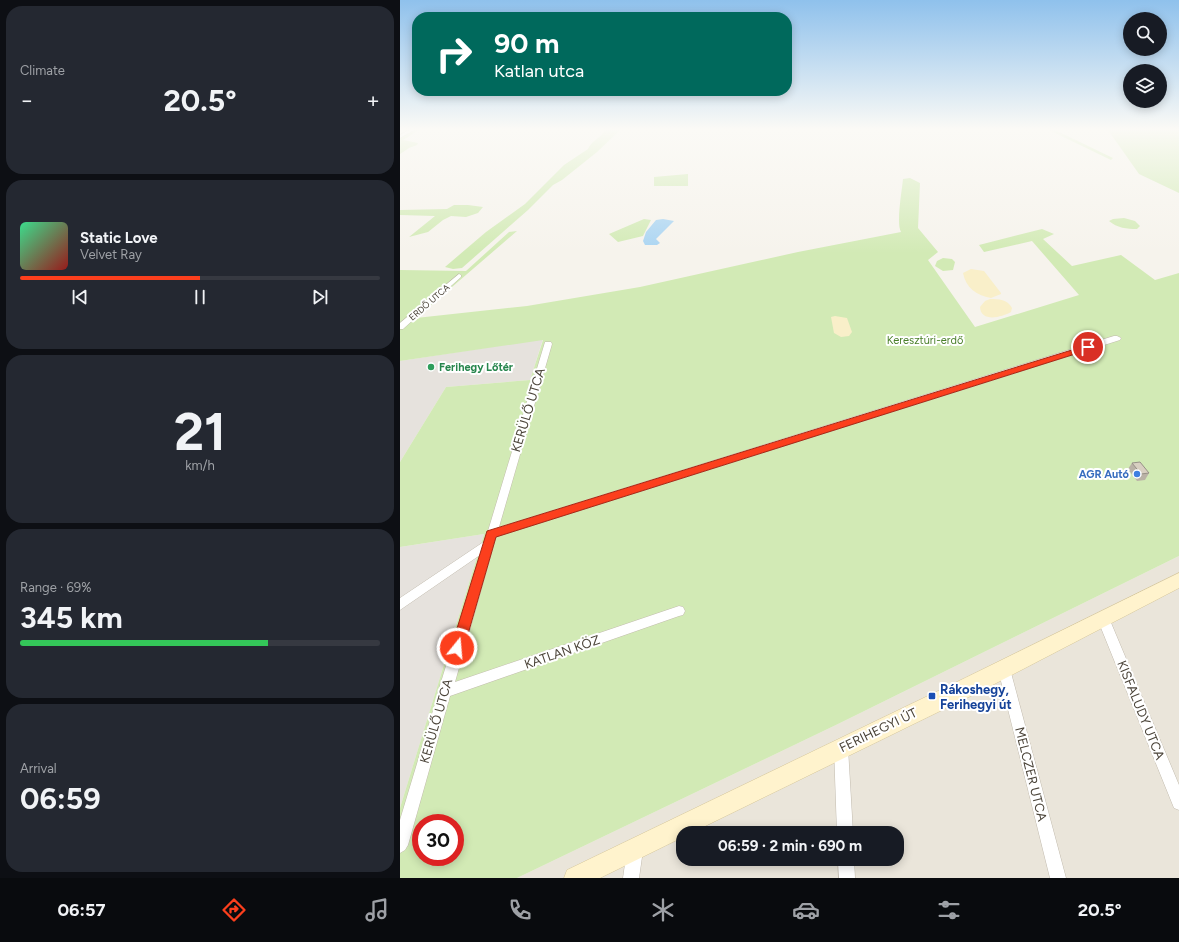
<!DOCTYPE html>
<html lang="en">
<head>
<meta charset="utf-8">
<style>
	body { margin:0; font-family:Figtree,sans-serif; background:#242831; color:#f1f3f6; height:100vh; display:flex; flex-direction:column; font-size:15px; white-space:nowrap }
	* { box-sizing:border-box; margin:0 }
	p { font-size:13px; color:#9ea1a6 }
	.icon { flex:none; width:22px; height:22px; fill:none; stroke:currentColor; stroke-width:2; stroke-linecap:round; stroke-linejoin:round }
	.map { position:relative; flex:1; overflow:hidden }
	.drawer { display:flex; flex-direction:column; gap:6px; padding:6px; background:#0d0f14; width:400px }
	.drawer>* { flex:none }
	.guide { position:absolute; left:12px; top:12px; width:380px; height:84px; border-radius:16px; box-shadow:0 2px 10px #0003; background:#00695c; color:#fff; overflow:hidden }
	.fabs { position:absolute; left:723px; top:12px; display:grid; gap:8px }
	.fabs a { display:grid; place-items:center; width:44px; height:44px; border-radius:50%; background:#171b24; box-shadow:0 2px 10px #0003; font-size:20px }
	.speed { position:absolute; left:12px; top:814px; display:flex; gap:8px; font-size:20px; font-weight:700; text-align:center }
	.speed>* { display:grid; place-content:center; width:52px; height:52px; border-radius:50%; background:#171b24; box-shadow:0 2px 10px #0003; line-height:1 }
	.speed .limit { border:6px solid #d22; background:#fff; color:#111 }
	.pin { position:absolute; display:grid; place-items:center; width:34px; height:34px; color:#fff; margin:-17px; border:2px solid #fff; border-radius:50%; box-shadow:0 1px 4px #0007 }
	.me { position:absolute; width:44px; margin:-22px; rotate:17deg; stroke-linejoin:round; filter:drop-shadow(0 0 3px #0008) }
	.turn { display:flex; align-items:center; gap:14px; height:84px; padding:0 16px; font-size:18px }
	.turn .icon { width:52px; height:52px; stroke-width:2.5 }
	.turn b { display:block; font-size:28px; line-height:34px }
	.big { font-size:30px; font-weight:700; line-height:1.1 }
	.drawer .card { flex:1; display:flex; flex-direction:column; justify-content:center; gap:6px; min-width:0; padding:0 14px; border-radius:16px; background:#242831 }
	.drawer .dial { align-items:center; gap:0 }
	.dial b { font-size:52px; line-height:1 }
	.song { display:flex; align-items:center; gap:12px }
	.cover { width:48px; height:48px; border-radius:6px; background:linear-gradient(135deg,hsl(150 70% 55%),hsl(0 70% 35%)) }
	.played { height:4px; border-radius:2px; background:linear-gradient(90deg,#fc3f1d 50%,#363941 50%) }
	.keys { display:flex; justify-content:space-around; direction:ltr }
	.heat { display:flex; justify-content:space-between; align-items:center; font-size:22px; direction:ltr }
	.charge { height:6px; border-radius:3px; background:linear-gradient(90deg,#34c759 69%,#363941 0) }
	.trip { position:absolute; left:276px; top:826px; width:228px; height:40px; border-radius:16px; background:#171b24; box-shadow:0 2px 10px #0003; font-weight:700; line-height:40px; text-align:center }
	.tab-bar { display:flex; height:64px; justify-content:space-around; align-items:center; background:#090b0e; color:#9ea1a6 }
	.tab-bar .icon { width:28px; height:28px }
	.tab-bar .on { color:#fc3f1d }
	.tab-bar b { font-size:18px; color:#f1f3f6 }
	main { display:flex; flex:1; min-height:0 }
	.map>svg:first-child { display:block }
	.residential { fill:#eae5da; fill-rule:evenodd }
	.industrial { fill:#e6e2dd }
	.green { fill:#d2eab5; fill-rule:evenodd }
	.sand { fill:#f9efc9 }
	.water { fill:#a9d4f2 }
	.lines { fill:none; stroke-linecap:round; stroke-linejoin:round }
	.street-casing { stroke:#c2bbae; stroke-width:1 }
	.secondary-casing { stroke:#d6c79b; stroke-width:1 }
	.street { fill:#fff; fill-rule:evenodd }
	.secondary { fill:#fff3cd; fill-rule:evenodd }
	.wall { fill:#bab2a6 }
	.building { fill:#d8cfc1; stroke:#979187 }
	.route { fill:#fc3f1d; stroke:#a42913 }
	.leisure-dot { fill:#2e9e5b; stroke:#fff; stroke-width:1.5 }
	.shop-dot { fill:#3f7fe0; stroke:#fff; stroke-width:1.5 }
	.transit-dot { fill:#1a4fb4; stroke:#fff; stroke-width:1.5 }
	.labels { text-anchor:middle; dominant-baseline:central; stroke-width:4; stroke-linejoin:round; paint-order:stroke }
	.far-street-label { font-size:9px; fill:#4b4439; stroke:#fff }
	.park-label { font-size:11px; fill:#4a7f2a; stroke:#fff }
	.leisure-label { font-size:11px; font-weight:bold; fill:#27864d; stroke:#fff; text-anchor:start }
	.shop-label { font-size:11px; font-weight:bold; fill:#366cbe; stroke:#fff; text-anchor:end }
	.near-street-label { font-size:13px; fill:#4b4439; stroke:#fff }
	.near-transit-label { font-size:13px; font-weight:bold; fill:#164399; stroke:#fff; text-anchor:start }
</style>
</head>
<body>
<main>
<section class="drawer">
<div class="card"><p>Climate</p>
<div class="heat"><a>−</a><b class="big">20.5°</b><a>+</a></div>
</div>
<div class="card">
<div class="song"><i class="cover"></i><div><b>Static Love</b><p>Velvet Ray</p></div></div>
<div class="played"></div>
<div class="keys"><svg class="icon" aria-label="previous" viewBox="0 0 24 24"><path d="M18 5L8 12l10 7zM5 5v14"/></svg><svg class="icon" aria-label="pause" viewBox="0 0 24 24"><path d="M8 5v14M16 5v14"/></svg><svg class="icon" aria-label="next" viewBox="0 0 24 24"><path d="M6 5l10 7-10 7zM19 5v14"/></svg></div>
</div>
<div class="card dial"><b>21</b><p>km/h</p></div>
<div class="card"><p>Range · 69%</p><b class="big">345 km</b><div class="charge"></div></div>
<div class="card"><p>Arrival</p><b class="big">06:59</b></div>
</section>
<div class="map">
<svg width="779" height="878" viewBox="0 0 779 878">
	<rect width="100%" height="100%" fill="#f6f3ec"/>
	<!-- residential -->
	<path class="residential" d="M 779,556 L 779,878 L 117,878 L 438,724 ZM 283,833 L 497,833 L 497,859 L 283,859 Z"/>
	<!-- industrial -->
	<path class="industrial" d="M 143,339 L 130,380 L 46,387 L 0,462 L 0,361 Z
		M 84,534 L 0,808 L 0,547 Z"/>
	<!-- green -->
	<path class="green" d="M 8,130 L 19,130 L 3,140 L 18,143 L 17,145 L 9,148 L 0,154 L 0,135 Z
		M 205,130 L 220,130 L 197,152 L 162,180 L 153,185 L 128,210 L 62,268 L 53,269 L 45,267 L 86,232 L 125,204 L 164,165 L 188,149 C 191,141 201,138 205,130 Z
		M 649,130 L 655,130 L 713,158 L 711,160 Z
		M 708,130 L 779,130 L 779,193 L 739,174 Z
		M 288,174 L 288,186 L 254,186 L 254,177 Z
		M 510,178 L 520,183 L 518,228 L 538,252 L 528,260 L 575,327 L 679,295 L 632,241 L 584,252 L 579,245 L 642,229 L 654,234 L 643,239 L 672,266 L 721,255 L 755,280 L 779,273 L 779,556 L 438,724 L 117,878 L 0,878 L 0,808 L 84,534 L 0,547 L 0,462 L 46,387 L 130,380 L 143,340 L 0,361 L 0,270 L 66,271 L 109,232 L 117,231 L 16,318 L 127,306 L 240,287 L 398,252 L 501,232 C 496,223 502,190 503,179 ZM 21,823 L 55,823 L 55,857 L 21,857 Z
		M 54,205 L 68,205 L 83,207 L 78,213 L 66,217 L 51,216 L 43,220 L 28,232 L 9,237 L 35,216 L 0,215 L 0,210 L 47,209 Z
		M 724,218 L 735,221 L 740,226 L 737,229 C 727,229 717,228 709,221 L 713,219 Z
		M 244,219 L 251,220 L 243,236 L 218,242 L 209,234 Z
		M 543,258 L 552,259 L 555,262 L 553,270 L 543,271 L 535,266 L 537,261 Z"/>
	<!-- sand -->
	<path class="sand" d="M 571,269 L 584,271 L 601,293 L 601,294 L 591,298 C 576,295 566,288 563,273 Z
		M 590,299 C 599,299 607,299 612,308 L 611,312 C 602,317 581,323 580,307 L 585,301 Z
		M 435,316 L 447,318 L 452,332 L 449,336 L 441,337 L 434,333 L 431,317 Z"/>
	<!-- water -->
	<path class="water" d="M 263,219 L 274,221 L 256,239 L 260,243 L 257,245 L 245,245 L 243,241 L 246,232 L 256,220 Z"/>
	<g class="lines">
		<!-- street casing -->
		<g class="street-casing">
			<path id="street" d="M 9,130 L 14,130 L 0,138 L 0,135 Z
				M 59,274 L 61,275 L 61,277 L 3,329 L 0,329 L 0,323 Z
				M 714,336 L 717,336 L 721,338 L 720,340 L 96,537 L 55,682 L 279,606 L 283,607 L 285,611 L 283,615 L 279,616 L 50,696 L 8,845 L 5,850 L 0,853 L 0,820 L 38,694 L 38,692 L 80,555 L 0,610 L 0,598 L 85,541 L 145,342 L 151,342 L 152,344 L 99,527 Z
				M 703,613 L 707,614 L 709,618 L 779,785 L 779,810 L 774,808 L 697,618 L 699,614 Z
				M 604,663 L 608,665 L 610,669 L 666,878 L 650,878 L 598,669 L 600,665 Z
				M 441,741 L 446,743 L 448,748 L 453,833 L 437,833 L 434,748 L 436,743 Z
				M 235,842 L 240,845 L 243,850 L 239,878 L 223,878 L 227,850 L 230,845 Z
				M 438,859 L 454,859 L 455,878 L 439,878 Z"/>
		</g>
		<!-- secondary casing -->
		<g class="secondary-casing">
			<path id="secondary" d="M 779,573 L 779,588 L 579,692 L 291,833 L 283,833 L 283,837 L 200,878 L 164,878 L 167,870 L 565,678 Z"/>
		</g>
		<!-- street -->
		<use href="#street" class="street"/>
		<!-- secondary -->
		<use href="#secondary" class="secondary"/>
	</g>
	<!-- wall -->
	<path class="wall" d="M 732,463 L 749,473 L 745,480 L 737,481 L 728,469 Z"/>
	<!-- building -->
	<path class="building" d="M 740,462 L 749,473 L 741,474 L 732,463 Z"/>
	<!-- sky -->
	<linearGradient id="sky" x2="0" y2="1"><stop stop-color="#8fc1ec"/><stop offset="0.51" stop-color="#fbfaf6"/><stop offset="1" stop-color="#fbfaf6" stop-opacity="0"/></linearGradient>
	<rect width="779" height="253" fill="url(#sky)"/>
	<!-- route -->
	<path class="route" d="M 688,345 L 692,347 L 691,349 L 96,537 L 64,648 L 62,652 L 57,654 L 53,652 L 51,648 L 87,531 Z"/>
	<!-- markers -->
	<circle class="leisure-dot" cx="31" cy="367" r="4"/>
	<circle class="shop-dot" cx="737" cy="474" r="4"/>
	<rect class="transit-dot" x="528" y="692" width="8" height="8" rx="2"/>
	<g class="labels">
		<!-- far-street labels -->
		<g class="far-street-label">
			<text transform="translate(29 302) rotate(-41)">ERDŐ UTCA</text>
		</g>
		<!-- park labels -->
		<g class="park-label">
			<text x="525" y="340">Keresztúri-erdő</text>
		</g>
		<!-- leisure labels -->
		<g class="leisure-label">
			<text x="39" y="367">Ferihegy Lőtér</text>
		</g>
		<!-- shop labels -->
		<g class="shop-label">
			<text x="729" y="474">AGR Autó</text>
		</g>
		<!-- near-street labels -->
		<g class="near-street-label">
			<text transform="translate(128 410) rotate(-73)">KERÜLŐ UTCA</text>
			<text transform="translate(162 652) rotate(-19)">KATLAN KÖZ</text>
			<text transform="translate(741 710) rotate(68)">KISFALUDY UTCA</text>
			<text transform="translate(36 721) rotate(-74)">KERÜLŐ UTCA</text>
			<text transform="translate(478 730) rotate(-26)">FERIHEGYI ÚT</text>
			<text transform="translate(631 774) rotate(76)">MELCZER UTCA</text>
		</g>
		<!-- near-transit labels -->
		<g class="near-transit-label">
			<text x="540" y="689">Rákoshegy,<tspan x="540" dy="15">Ferihegyi út</tspan></text>
		</g>
	</g>
</svg>
<div class="fabs">
<a><svg class="icon" aria-label="search" viewBox="0 0 24 24"><circle cx="10" cy="10" r="6"/><path d="M15 15l6 6"/></svg></a>
<a><svg class="icon" aria-label="layers" viewBox="0 0 24 24"><path d="M12 4l9 5-9 5-9-5zM3 14l9 5 9-5"/></svg></a>
</div>
<div class="speed"><div class="limit">30</div></div>
<div class="pin" style="left:688px;top:347px;background:#d93025"><svg class="icon" aria-label="arrive" viewBox="0 0 24 24"><path d="M6 21V4h12l-3 4 3 4H6"/></svg></div>
<svg class="me" style="left:57px;top:648px" viewBox="-20 -20 40 40"><circle r="17" fill="#fc3f1d" stroke="#fff" stroke-width="3"/><path d="M0-11L8 9 0 5-8 9z" fill="#fff"/></svg>
<div class="trip">06:59 · 2 min · 690 m</div>
<div class="guide">
<div class="turn"><svg class="icon" aria-label="right" viewBox="0 0 24 24"><path d="M7 20v-9h11M14 6l5 5-5 5"/></svg><div><b>90 m</b>Katlan utca</div></div>
</div>
</div>
</main>
<nav class="tab-bar">
<b>06:57</b>
<svg class="icon on" aria-label="directions" viewBox="0 0 24 24"><path d="M12 3l9 9-9 9-9-9zM9 14v-3h6M13 9l2 2-2 2"/></svg>
<svg class="icon" aria-label="music" viewBox="0 0 24 24"><path d="M9 18V5l10-2v13"/><circle cx="6" cy="18" r="3"/><circle cx="16" cy="16" r="3"/></svg>
<svg class="icon" aria-label="phone" viewBox="0 0 24 24"><path d="M5 4h4l2 5-3 2q2 4 5 5l2-3 5 2v4C11 20 4 13 5 4z"/></svg>
<svg class="icon" aria-label="climate" viewBox="0 0 24 24"><path d="M12 3v18M4 7l16 10M4 17L20 7"/></svg>
<svg class="icon" aria-label="car" viewBox="0 0 24 24"><path d="M5 17H2v-5l4-1 3-4h7l3 4 3 1v5h-3M9 17h6M6 11h13"/><circle cx="7" cy="17" r="2"/><circle cx="17" cy="17" r="2"/></svg>
<svg class="icon" aria-label="filters" viewBox="0 0 24 24"><path d="M4 7h16M4 17h16"/><circle cx="9" cy="7" r="2"/><circle cx="15" cy="17" r="2"/></svg>
<b>20.5°</b>
</nav>
</body>
</html>
